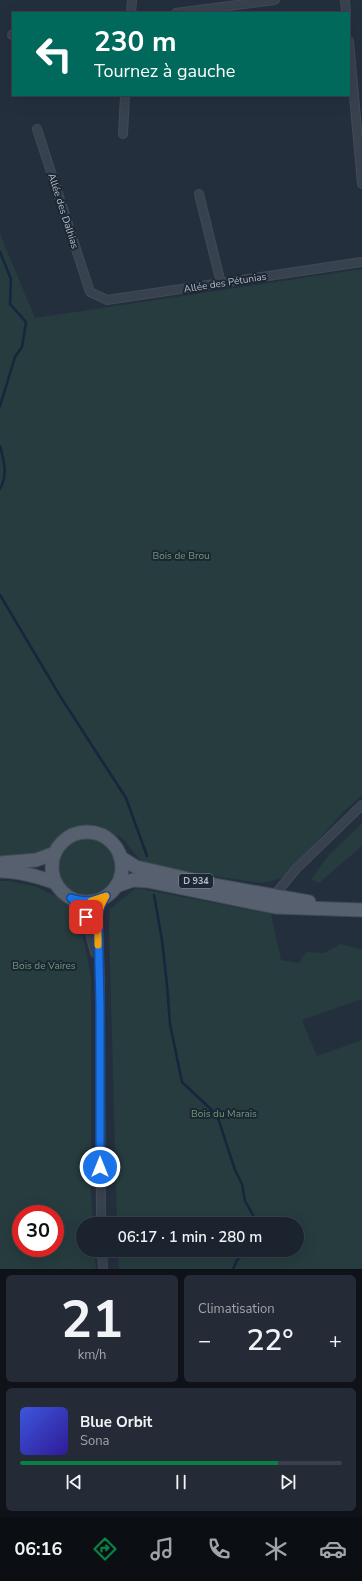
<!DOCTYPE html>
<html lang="fr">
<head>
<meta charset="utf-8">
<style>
	body { margin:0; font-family:"Nunito Sans",sans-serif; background:#242b36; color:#f1f3f6; height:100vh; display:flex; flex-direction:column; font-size:15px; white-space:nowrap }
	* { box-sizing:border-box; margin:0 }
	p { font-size:13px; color:#a0a4aa }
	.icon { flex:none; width:22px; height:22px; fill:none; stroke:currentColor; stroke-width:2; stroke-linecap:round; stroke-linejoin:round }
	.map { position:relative; height:1269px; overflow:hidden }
	.sheet { display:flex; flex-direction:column; gap:6px; padding:6px; background:#0f1319; flex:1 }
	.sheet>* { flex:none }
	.top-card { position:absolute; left:12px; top:12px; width:338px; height:84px; border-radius:0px; box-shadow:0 4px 16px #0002,0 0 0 1px #39404a; background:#00695c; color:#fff; overflow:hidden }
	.speed { position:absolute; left:12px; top:1205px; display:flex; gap:8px; font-size:20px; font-weight:700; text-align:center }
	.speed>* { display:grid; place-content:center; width:52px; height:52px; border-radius:50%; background:#1b232e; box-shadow:0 4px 16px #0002,0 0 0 1px #39404a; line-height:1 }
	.speed .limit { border:6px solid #d22; background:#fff; color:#111 }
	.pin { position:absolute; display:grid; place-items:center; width:34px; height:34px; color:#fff; margin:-17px; border-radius:8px; box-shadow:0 2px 6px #0006 }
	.me { position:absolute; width:44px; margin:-22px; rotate:0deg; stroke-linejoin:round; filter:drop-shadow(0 0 3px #0008) }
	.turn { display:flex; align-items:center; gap:14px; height:84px; padding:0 16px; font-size:18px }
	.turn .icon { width:52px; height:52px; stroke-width:2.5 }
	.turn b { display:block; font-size:28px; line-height:34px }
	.big { font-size:30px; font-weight:600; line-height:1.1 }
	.sheet .card { flex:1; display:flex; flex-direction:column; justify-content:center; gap:6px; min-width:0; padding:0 14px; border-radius:6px; background:#242b36 }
	.sheet .dial { align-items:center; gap:0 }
	.dial b { font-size:52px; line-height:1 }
	.song { display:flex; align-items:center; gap:12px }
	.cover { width:48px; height:48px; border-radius:6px; background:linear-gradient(135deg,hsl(230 70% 55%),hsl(250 70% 35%)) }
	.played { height:4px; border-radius:2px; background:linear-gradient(90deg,#0b8043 80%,#39404a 80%) }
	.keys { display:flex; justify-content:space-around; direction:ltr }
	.heat { display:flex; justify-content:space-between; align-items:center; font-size:22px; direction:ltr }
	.sheet .tiles { flex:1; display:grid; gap:6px; grid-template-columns:1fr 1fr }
	.card:last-child { grid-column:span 2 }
	.trip { position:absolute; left:76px; top:1217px; width:228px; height:40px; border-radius:20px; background:#1b232e; box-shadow:0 4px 16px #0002,0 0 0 1px #39404a; font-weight:600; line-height:40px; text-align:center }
	.menu { display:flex; height:64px; justify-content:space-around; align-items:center; background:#0b0e12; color:#a0a4aa }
	.menu .icon { width:28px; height:28px }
	.menu .selected { color:#0b8043 }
	.menu b { font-size:18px; color:#f1f3f6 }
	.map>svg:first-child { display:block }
	.green { fill:#263c3f; fill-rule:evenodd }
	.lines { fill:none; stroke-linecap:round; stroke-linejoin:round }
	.stream { stroke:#17263c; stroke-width:2.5 }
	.street-casing { stroke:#414a57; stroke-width:10 }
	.primary-casing { stroke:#414a57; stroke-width:15 }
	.street { stroke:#38414e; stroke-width:8 }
	.primary { stroke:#56606e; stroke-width:13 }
	.route-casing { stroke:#114b97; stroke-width:10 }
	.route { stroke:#1a73e8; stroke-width:7 }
	.slow { stroke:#f59e0b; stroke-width:7 }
	.labels { text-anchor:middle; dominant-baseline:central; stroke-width:4; stroke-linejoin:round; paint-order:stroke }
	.shield { fill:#1d2633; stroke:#878f9c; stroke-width:1 }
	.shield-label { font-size:9px; font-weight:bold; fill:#b4bcc9 }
	.street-label { font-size:10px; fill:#b4bcc9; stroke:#1d2633 }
	.park-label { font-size:10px; fill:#6b9a76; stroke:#1d2633 }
</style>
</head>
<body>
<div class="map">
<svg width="362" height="1269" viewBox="0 0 362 1269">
	<rect width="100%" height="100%" fill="#242f3e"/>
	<!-- green -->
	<path class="green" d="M 0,234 L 35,318 L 362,269 L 362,795 L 344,811 L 287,875 L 276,880 L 261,883 L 145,866 L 122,838 L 95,826 L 77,828 L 40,855 L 0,858 Z
		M 362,823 L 362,846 L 319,883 L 311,879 L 329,855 Z
		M58 868a30 30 0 1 1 60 0a30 30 0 1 1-60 0Z
		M 0,881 L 8,881 L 35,886 L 62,899 L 79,916 L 91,977 L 91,1194 L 93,1224 L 83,1224 L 83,1250 L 94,1250 L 96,1269 L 0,1269 ZM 21,1214 L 55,1214 L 55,1248 L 21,1248 Z
		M 136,888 L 271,914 L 281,960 L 299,963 L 306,952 L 324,953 L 340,944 L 359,949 L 362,949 L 362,999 L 302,1020 L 317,1056 L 362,1040 L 362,1269 L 119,1269 L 118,1250 L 297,1250 L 297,1224 L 117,1224 L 109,925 L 110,909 Z"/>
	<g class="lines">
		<!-- stream -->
		<path class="stream" d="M 0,252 L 11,279 L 10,304 L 26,322 L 22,347 L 15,357 L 0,406
			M 0,446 C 4,460 8,475 0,489
			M 0,595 L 60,696 L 126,798 L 147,856
			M 154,895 L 162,940 L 167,985 L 170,1024 L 182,1082 L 217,1115 L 235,1170 L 242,1184 L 245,1201 L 254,1217 L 255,1224
			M 233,1269 L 237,1260 L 249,1250"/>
		<!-- street casing -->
		<g class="street-casing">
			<path id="street" d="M 345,0 L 346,13
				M 131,13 L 132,0
				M 176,13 L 275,0
				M 12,35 L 13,34
				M 349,41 L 362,184
				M 37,129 L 90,292 L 107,300 L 362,262
				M 123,134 L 125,95
				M 199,194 L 221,283
				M 71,898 L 82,909 L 86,917 L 95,953
				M 272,898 L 296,869 L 362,805
				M 101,1224 L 100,981 L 98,916 L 100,906 L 106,896
				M 102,1250 L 103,1269"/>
		</g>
		<!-- primary casing -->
		<g class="primary-casing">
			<path id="primary" d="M52 867a35 35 0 1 1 70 0a35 35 0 1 1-70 0Z
				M 120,857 L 136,867 L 219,886 L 309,902
				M 0,863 L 36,860 L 55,853
				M 0,871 C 20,871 37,876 56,883
				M 116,886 L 133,880 L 148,881 L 275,907 L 362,910"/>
		</g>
		<!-- street -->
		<use href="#street" class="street"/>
		<!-- primary -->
		<use href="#primary" class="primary"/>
	</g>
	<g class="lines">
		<!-- route casing -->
		<g class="route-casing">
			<path id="route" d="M 86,917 L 82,909 L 71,898 C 85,902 93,902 106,896 L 100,906 L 98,916 L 100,1007 L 100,1167"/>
		</g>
		<!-- route -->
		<use href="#route" class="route"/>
		<!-- slow -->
		<path class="slow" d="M 91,901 L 106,896 C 95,913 98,926 98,945"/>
	</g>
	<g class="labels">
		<!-- shield labels -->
		<rect class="shield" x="179" y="874" width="34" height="14" rx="3"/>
		<g class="shield-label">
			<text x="196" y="881">D 934</text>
		</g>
		<!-- street labels -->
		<g class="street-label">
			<text transform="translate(63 211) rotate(72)">Allée des Dalhias</text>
			<text transform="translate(225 283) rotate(-9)">Allée des Pétunias</text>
		</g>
		<!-- park labels -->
		<g class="park-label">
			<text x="181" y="556">Bois de Brou</text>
			<text x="44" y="966">Bois de Vaires</text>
			<text x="224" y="1114">Bois du Marais</text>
		</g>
	</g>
</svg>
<div class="speed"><div class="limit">30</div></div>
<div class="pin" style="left:86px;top:917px;background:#d93025"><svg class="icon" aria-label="arrive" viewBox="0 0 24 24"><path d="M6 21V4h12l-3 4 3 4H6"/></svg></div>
<svg class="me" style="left:100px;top:1167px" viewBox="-20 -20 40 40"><circle r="17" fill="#1a73e8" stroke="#fff" stroke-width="3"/><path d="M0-11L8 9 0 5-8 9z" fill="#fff"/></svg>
<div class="trip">06:17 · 1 min · 280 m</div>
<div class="top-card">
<div class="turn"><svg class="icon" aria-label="left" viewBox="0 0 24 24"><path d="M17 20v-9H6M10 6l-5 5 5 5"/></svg><div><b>230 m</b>Tournez à gauche</div></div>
</div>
</div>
<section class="sheet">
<div class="tiles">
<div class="card dial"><b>21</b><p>km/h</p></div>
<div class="card"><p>Climatisation</p>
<div class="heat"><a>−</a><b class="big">22°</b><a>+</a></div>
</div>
<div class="card">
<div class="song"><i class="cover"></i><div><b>Blue Orbit</b><p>Sona</p></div></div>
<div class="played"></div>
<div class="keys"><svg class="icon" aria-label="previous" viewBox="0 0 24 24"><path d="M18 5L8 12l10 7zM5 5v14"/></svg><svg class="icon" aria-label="pause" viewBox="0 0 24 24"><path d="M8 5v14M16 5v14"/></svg><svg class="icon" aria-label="next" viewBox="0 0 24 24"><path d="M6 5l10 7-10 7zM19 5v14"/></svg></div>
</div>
</div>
</section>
<nav class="menu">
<b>06:16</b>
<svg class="icon selected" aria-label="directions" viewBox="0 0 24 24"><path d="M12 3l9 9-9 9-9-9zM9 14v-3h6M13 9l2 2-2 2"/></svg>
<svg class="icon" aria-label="music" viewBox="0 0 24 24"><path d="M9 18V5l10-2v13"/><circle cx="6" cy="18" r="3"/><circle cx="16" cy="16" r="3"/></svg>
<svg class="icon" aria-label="phone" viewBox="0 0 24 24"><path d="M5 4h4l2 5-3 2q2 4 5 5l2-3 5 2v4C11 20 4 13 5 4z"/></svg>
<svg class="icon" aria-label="climate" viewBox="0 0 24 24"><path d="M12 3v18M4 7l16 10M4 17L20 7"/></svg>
<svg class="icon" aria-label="car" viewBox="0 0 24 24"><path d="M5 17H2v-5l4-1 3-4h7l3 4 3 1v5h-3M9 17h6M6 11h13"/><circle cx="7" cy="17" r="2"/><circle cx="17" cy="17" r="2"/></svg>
</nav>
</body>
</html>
